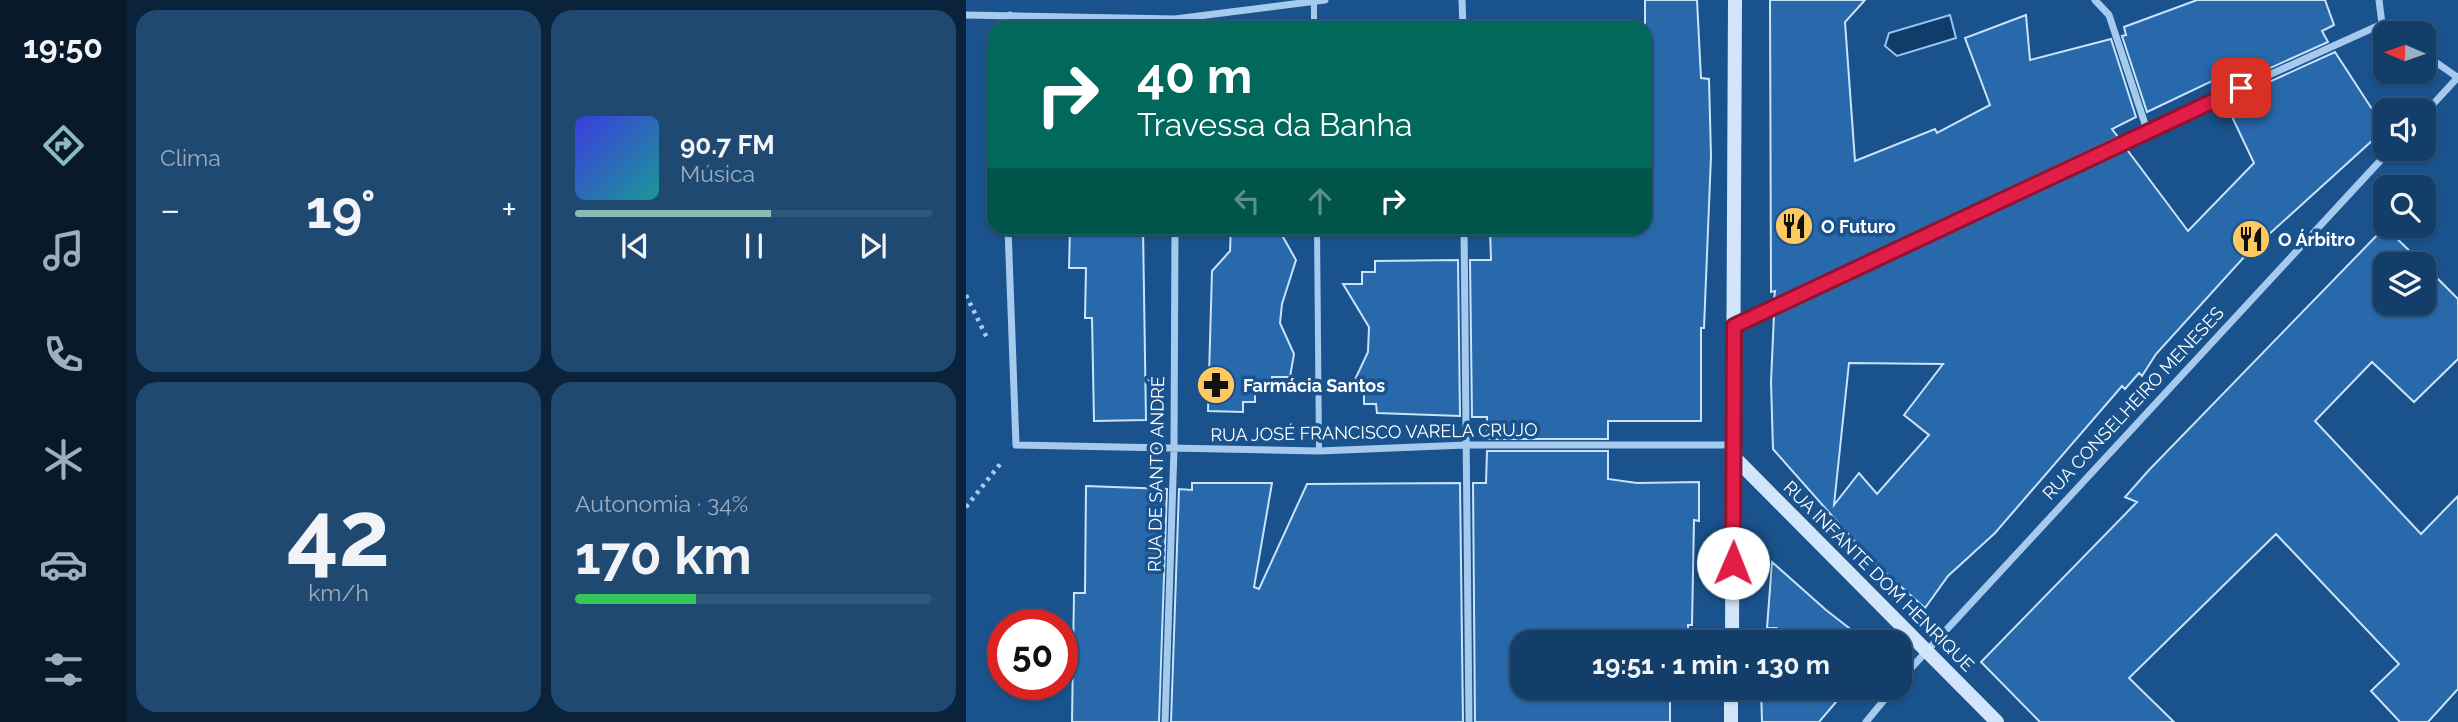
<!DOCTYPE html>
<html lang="pt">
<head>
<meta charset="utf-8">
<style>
	body { margin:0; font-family:Raleway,sans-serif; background:#204971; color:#f1f3f6; height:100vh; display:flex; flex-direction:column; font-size:26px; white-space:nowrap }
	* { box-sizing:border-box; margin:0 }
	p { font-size:23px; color:#9daec0 }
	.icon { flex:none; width:38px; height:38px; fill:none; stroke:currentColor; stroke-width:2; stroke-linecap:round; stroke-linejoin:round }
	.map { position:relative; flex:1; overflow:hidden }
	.sheet { display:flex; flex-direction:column; gap:10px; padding:10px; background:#0a223a; width:840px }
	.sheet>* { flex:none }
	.hud { position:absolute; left:21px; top:21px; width:665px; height:214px; border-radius:21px; box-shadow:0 2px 5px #0004,0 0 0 2px #32577d; background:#00695c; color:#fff; overflow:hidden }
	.needle { width:46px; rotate:272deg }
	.buttons { position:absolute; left:1407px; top:21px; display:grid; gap:14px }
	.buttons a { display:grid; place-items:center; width:63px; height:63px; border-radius:14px; background:#133e69; box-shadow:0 2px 5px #0004,0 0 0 2px #32577d; font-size:35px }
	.speed { position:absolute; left:21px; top:609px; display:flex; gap:14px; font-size:35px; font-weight:700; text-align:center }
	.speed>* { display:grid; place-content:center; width:91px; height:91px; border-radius:50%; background:#133e69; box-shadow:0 2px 5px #0004,0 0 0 2px #32577d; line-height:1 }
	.speed .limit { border:10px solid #d22; background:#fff; color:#111 }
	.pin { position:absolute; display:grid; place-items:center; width:60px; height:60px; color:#fff; margin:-30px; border-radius:14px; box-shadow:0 4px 10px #0006 }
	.me { position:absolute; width:77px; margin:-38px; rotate:1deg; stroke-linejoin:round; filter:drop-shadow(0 0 5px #0008) }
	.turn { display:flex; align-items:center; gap:24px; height:147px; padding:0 35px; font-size:32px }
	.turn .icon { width:91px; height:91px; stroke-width:2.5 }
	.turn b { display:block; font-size:49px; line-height:60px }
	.lanes { display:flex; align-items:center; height:66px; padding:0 35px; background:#0003; justify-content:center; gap:35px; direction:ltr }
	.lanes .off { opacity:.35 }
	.big { font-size:52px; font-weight:700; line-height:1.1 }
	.sheet .tile { flex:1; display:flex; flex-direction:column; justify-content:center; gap:10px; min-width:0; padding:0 24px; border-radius:21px; background:#204971 }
	.sheet .dial { align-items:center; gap:0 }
	.dial b { font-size:91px; line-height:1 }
	.song { display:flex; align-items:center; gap:21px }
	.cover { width:84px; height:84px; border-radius:10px; background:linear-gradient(135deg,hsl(240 70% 55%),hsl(180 70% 35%)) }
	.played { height:7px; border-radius:4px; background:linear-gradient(90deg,#8bbbb9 55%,#32577d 55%) }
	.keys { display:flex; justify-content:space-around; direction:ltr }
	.heat { display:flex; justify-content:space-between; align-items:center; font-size:38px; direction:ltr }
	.charge { height:10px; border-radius:5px; background:linear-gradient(90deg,#34c759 34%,#32577d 0) }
	.sheet .tiles { flex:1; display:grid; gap:10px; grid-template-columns:repeat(2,1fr) }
	.trip { position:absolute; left:544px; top:630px; width:402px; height:70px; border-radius:21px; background:#133e69; box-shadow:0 2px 5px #0004,0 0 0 2px #32577d; font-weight:700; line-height:70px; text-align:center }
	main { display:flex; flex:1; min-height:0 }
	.menu { display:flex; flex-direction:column; width:126px; justify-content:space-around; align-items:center; background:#08192a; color:#9daec0 }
	.menu .icon { width:49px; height:49px }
	.menu .active { color:#8bbbb9 }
	.menu b { font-size:32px; color:#f1f3f6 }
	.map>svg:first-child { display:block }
	.water { fill:#103c6a; stroke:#97c5f0; stroke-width:2 }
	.building { fill:#2869ab; stroke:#cae3fa; stroke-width:2; fill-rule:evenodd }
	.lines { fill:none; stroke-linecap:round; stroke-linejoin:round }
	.path { stroke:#a5caee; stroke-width:4.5; stroke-dasharray:3.5 5; stroke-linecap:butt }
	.pedestrian { stroke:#a5caee; stroke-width:6 }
	.minor { stroke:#a5caee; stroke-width:7 }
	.secondary { stroke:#d2e5fa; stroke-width:14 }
	.route-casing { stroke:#92132f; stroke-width:18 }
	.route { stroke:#e11d48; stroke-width:12 }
	.labels { text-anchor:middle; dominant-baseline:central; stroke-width:7; stroke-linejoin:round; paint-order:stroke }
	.poi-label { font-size:18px; font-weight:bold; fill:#fff; stroke:#19528c; text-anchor:start }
	.street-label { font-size:18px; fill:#fff; stroke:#19528c }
</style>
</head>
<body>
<main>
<nav class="menu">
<b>19:50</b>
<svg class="icon active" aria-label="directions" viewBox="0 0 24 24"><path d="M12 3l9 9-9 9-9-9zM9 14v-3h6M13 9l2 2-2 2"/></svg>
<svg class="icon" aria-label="music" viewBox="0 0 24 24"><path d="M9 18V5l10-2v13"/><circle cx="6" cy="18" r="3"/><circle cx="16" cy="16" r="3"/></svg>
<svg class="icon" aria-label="phone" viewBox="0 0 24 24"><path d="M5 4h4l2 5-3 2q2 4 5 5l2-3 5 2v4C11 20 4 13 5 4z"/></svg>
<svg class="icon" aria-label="climate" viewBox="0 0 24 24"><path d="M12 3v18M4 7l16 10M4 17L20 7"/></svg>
<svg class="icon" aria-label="car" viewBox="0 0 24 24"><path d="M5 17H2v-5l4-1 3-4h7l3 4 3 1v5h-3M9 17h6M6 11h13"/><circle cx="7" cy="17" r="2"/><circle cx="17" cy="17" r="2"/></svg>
<svg class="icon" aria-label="filters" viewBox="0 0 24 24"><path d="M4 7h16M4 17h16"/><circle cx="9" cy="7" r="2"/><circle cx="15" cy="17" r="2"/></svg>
</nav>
<section class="sheet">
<div class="tiles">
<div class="tile"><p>Clima</p>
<div class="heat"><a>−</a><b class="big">19°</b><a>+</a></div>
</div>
<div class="tile">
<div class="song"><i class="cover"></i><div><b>90.7 FM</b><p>Música</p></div></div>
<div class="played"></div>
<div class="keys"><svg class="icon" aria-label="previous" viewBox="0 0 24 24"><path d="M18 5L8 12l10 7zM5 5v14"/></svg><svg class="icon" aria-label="pause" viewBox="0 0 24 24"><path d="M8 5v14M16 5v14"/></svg><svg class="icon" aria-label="next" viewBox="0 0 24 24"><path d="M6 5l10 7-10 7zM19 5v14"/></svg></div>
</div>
<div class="tile dial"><b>42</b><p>km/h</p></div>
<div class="tile"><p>Autonomia · 34%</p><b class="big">170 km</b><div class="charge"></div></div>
</div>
</section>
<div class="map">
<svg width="1492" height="722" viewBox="0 0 1492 722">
	<rect width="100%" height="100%" fill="#19528c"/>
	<!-- water -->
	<path class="water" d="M 984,15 L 990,38 L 931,56 L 919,46 L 923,33 Z"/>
	<!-- building -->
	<path class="building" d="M 679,0 L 731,0 L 735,78 L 743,79 L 745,156 L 738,328 L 735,328 L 735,421 L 642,421 L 642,439 L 521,439 L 521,417 L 506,417 L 504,260 L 525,260 L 524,228 L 679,228 Z
		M 804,0 L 899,0 L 879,22 L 889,161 L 969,129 L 971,133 L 1024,105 L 999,38 L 1060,15 L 1064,60 L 1145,39 L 1170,117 L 1146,129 L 1152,137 L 808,300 L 809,291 L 805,292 Z
		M 1231,0 L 1359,0 L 1368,25 L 1356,31 L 1362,42 L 1253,91 L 1248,80 L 1181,112 L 1156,36 L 1160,35 L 1158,27 Z
		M 1369,52 L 1419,129 L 1279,256 L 1190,354 L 1176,376 L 1173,373 L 1159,389 L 1156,386 L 1029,533 L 982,576 L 959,608 L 906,561 L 807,449 L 805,382 L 808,314 L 1159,147 L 1222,231 L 1288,163 L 1259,102 ZM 883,363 L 977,364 L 938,415 L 963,435 L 911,494 L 893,473 L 868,505 Z
		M 1419,227 L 1457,264 L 1419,264 L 1419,303 L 1458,303 L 1458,265 L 1492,299 L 1492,359 L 1448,402 L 1406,362 L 1349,421 L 1455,534 L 1492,496 L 1492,689 L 1462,722 L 1434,722 L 1405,691 L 1433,664 L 1310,534 L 1163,678 L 1208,722 L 1074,722 L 1015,662 L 1171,502 L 1159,497 L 1183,470 Z
		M 104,228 L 177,228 L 180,420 L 128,421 L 126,318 L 119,318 L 120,268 L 103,268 Z
		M 265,228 L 312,228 L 330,260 L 316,304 L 314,323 L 328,354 L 324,377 L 306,377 L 305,392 L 289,392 L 289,402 L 277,402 L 277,412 L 242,411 L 246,271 L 264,251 Z
		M 492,260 L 494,416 L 411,413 L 410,404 L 398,404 L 398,391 L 384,390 L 402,352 L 403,327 L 377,284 L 396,284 L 396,272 L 409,272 L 409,261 Z
		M 521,451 L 642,451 L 642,479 L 671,483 L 733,482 L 733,521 L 728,520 L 726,625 L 722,625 L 722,642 L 556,642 L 556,688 L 704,688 L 704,722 L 509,722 L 507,483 L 520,483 Z
		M 226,483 L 306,483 L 288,587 L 293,589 L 341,484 L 494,483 L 497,722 L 205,722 L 213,489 L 226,490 Z
		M 120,486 L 201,489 L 193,722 L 106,722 L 108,593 L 119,593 Z
		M 806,562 L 860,610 L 901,642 L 799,642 L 810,628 L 801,628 Z
		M 795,688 L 882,688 L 853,722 L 796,722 Z"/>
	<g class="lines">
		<!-- path -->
		<path class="path" d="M 0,295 L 21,338
			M 0,507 L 35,463"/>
		<!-- pedestrian -->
		<path class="pedestrian" d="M 348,2 L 348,28
			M 351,228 L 353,451"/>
		<!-- minor -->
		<path class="minor" d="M 496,0 L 497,28
			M 1129,0 L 1143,15 L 1181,130
			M 1413,0 L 1416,24 L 1429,33
			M 0,15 L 209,19 L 359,0
			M 43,28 L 44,15
			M 1458,54 L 1491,77
			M 1458,114 L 1492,77
			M 42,228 L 50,445 L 353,451 L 500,445 L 766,445
			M 498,228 L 503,722
			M 769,326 L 1181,130 L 1416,24
			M 934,680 L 1425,149
			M 199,722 L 208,449 L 209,228
			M 900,722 L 928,688"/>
		<!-- secondary -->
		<path class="secondary" d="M 768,457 L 1031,722
			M 766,642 L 769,0
			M 765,722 L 765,688"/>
	</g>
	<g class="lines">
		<!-- route casing -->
		<g class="route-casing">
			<path id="route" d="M 767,563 L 768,326 L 1275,88"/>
		</g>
		<!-- route -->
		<use href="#route" class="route"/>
	</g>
	<!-- icons -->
	<defs>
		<g id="restaurant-disc" transform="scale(2.0125)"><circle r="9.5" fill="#ffc962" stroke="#19528c"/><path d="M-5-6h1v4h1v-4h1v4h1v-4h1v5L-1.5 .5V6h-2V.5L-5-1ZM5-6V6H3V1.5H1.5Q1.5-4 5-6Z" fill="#111"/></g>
		<g id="pharmacy-disc" transform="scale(2.0125)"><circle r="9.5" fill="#ffc962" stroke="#19528c"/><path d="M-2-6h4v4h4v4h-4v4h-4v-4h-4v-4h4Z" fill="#111"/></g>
	</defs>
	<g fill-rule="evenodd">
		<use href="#restaurant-disc" x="828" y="226"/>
		<use href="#restaurant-disc" x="1285" y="239"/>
		<use href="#pharmacy-disc" x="250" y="385"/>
	</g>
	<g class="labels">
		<!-- poi labels -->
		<g class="poi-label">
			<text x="855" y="226">O Futuro</text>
			<text x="1312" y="239">O Árbitro</text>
			<text x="277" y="385">Farmácia Santos</text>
		</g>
		<!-- street labels -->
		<g class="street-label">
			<text transform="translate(1167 403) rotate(-47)">RUA CONSELHEIRO MENESES</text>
			<text transform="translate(408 432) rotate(-1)">RUA JOSÉ FRANCISCO VARELA CRUJO</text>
			<text transform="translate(190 474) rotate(-89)">RUA DE SANTO ANDRÉ</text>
			<text transform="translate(913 576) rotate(45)">RUA INFANTE DOM HENRIQUE</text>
		</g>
	</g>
</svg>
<div class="buttons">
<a><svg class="needle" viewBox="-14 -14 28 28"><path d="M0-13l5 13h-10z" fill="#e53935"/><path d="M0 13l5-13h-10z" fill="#9daec0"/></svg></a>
<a><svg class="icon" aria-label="sound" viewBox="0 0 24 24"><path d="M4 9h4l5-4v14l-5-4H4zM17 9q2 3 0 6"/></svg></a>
<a><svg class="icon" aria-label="search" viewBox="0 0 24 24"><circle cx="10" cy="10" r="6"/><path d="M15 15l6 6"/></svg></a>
<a><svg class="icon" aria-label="layers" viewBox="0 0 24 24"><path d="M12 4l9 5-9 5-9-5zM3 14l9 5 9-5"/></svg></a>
</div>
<div class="speed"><div class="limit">50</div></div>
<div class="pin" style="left:1275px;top:88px;background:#d93025"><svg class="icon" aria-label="arrive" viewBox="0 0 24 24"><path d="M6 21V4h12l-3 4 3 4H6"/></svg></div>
<svg class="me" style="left:767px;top:563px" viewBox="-20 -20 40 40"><circle r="19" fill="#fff"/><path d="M0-13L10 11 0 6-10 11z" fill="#e11d48"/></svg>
<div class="trip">19:51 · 1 min · 130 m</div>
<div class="hud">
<div class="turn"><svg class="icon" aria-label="right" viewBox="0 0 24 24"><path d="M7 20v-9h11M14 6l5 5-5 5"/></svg><div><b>40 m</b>Travessa da Banha</div></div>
<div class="lanes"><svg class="icon off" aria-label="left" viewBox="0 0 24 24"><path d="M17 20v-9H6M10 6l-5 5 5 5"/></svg><svg class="icon off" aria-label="ahead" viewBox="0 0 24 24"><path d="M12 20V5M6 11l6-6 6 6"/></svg><svg class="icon" aria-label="right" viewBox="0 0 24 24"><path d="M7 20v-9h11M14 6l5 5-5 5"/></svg></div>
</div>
</div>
</main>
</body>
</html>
